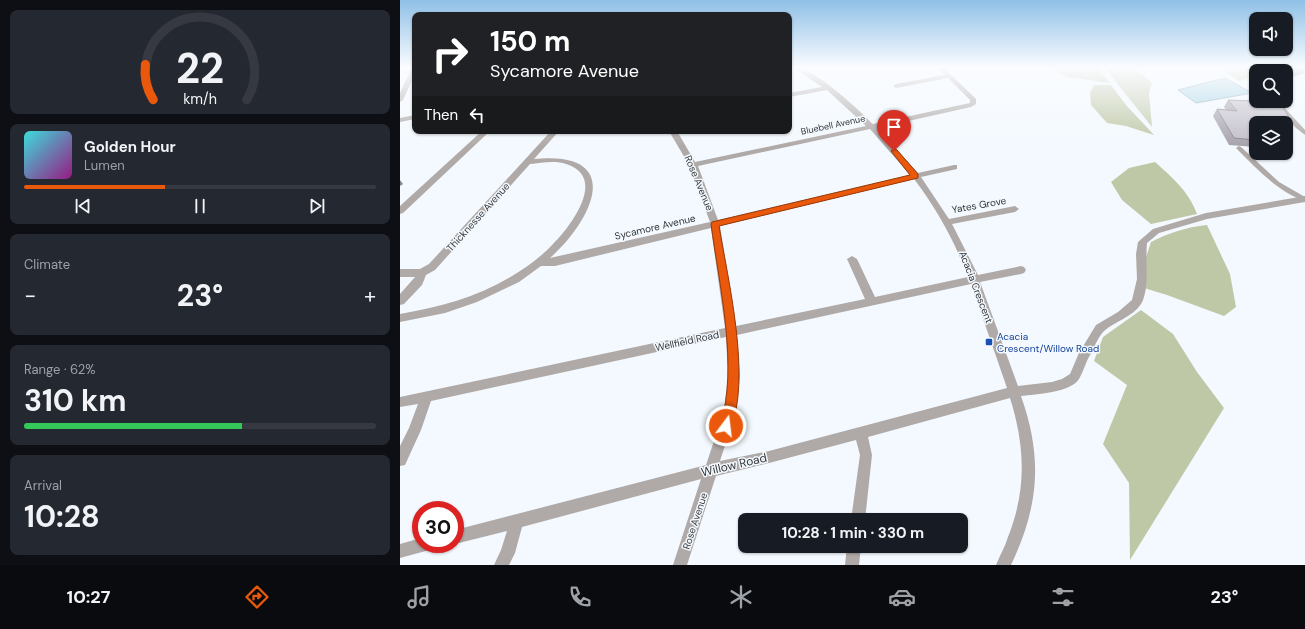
<!DOCTYPE html>
<html lang="en">
<head>
<meta charset="utf-8">
<style>
	body { margin:0; font-family:"DM Sans",sans-serif; background:#242831; color:#f1f3f6; height:100vh; display:flex; flex-direction:column; font-size:15px; white-space:nowrap }
	* { box-sizing:border-box; margin:0 }
	p { font-size:13px; color:#9ea1a6 }
	.icon { flex:none; width:22px; height:22px; fill:none; stroke:currentColor; stroke-width:2; stroke-linecap:round; stroke-linejoin:round }
	.map { position:relative; flex:1; overflow:hidden }
	.side { display:flex; flex-direction:column; gap:10px; padding:10px; background:#0d0f14; width:400px }
	.side>* { flex:none }
	.top-card { position:absolute; left:12px; top:12px; width:380px; height:122px; border-radius:8px; box-shadow:0 1px 3px #0004; background:#202124; color:#fff; overflow:hidden }
	.fabs { position:absolute; left:849px; top:12px; display:grid; gap:8px }
	.fabs a { display:grid; place-items:center; width:44px; height:44px; border-radius:8px; background:#171b24; box-shadow:0 1px 3px #0004; font-size:20px }
	.speed { position:absolute; left:12px; top:501px; display:flex; gap:8px; font-size:20px; font-weight:700; text-align:center }
	.speed>* { display:grid; place-content:center; width:52px; height:52px; border-radius:50%; background:#171b24; box-shadow:0 1px 3px #0004; line-height:1 }
	.speed .limit { border:6px solid #d22; background:#fff; color:#111 }
	.pin { position:absolute; display:grid; place-items:center; width:34px; height:34px; color:#fff; margin:-41px -17px; border-radius:50% 50% 50% 0; rotate:-45deg; box-shadow:0 0 4px #0007 }
	.pin .icon { rotate:45deg }
	.me { position:absolute; width:44px; margin:-22px; rotate:15deg; stroke-linejoin:round; filter:drop-shadow(0 0 3px #0008) }
	.turn { display:flex; align-items:center; gap:14px; height:84px; padding:0 12px; font-size:18px }
	.turn .icon { width:52px; height:52px; stroke-width:2.5 }
	.turn b { display:block; font-size:28px; line-height:34px }
	.then { display:flex; align-items:center; height:38px; padding:0 12px; background:#0003; gap:8px; font-size:15px }
	.big { font-size:30px; font-weight:700; line-height:1.1 }
	.side .widget { flex:1; display:flex; flex-direction:column; justify-content:center; gap:6px; min-width:0; padding:0 14px; border-radius:8px; background:#242831 }
	.side .dial { align-items:center; gap:0 }
	.dial svg { height:104px; overflow:visible; fill:none; stroke:#363941; stroke-width:7; stroke-linecap:round; text-anchor:middle }
	.dial text { fill:#f1f3f6; stroke:none }
	.song { display:flex; align-items:center; gap:12px }
	.cover { width:48px; height:48px; border-radius:6px; background:linear-gradient(135deg,hsl(180 70% 55%),hsl(310 70% 35%)) }
	.played { height:4px; border-radius:2px; background:linear-gradient(90deg,#ea580c 40%,#363941 40%) }
	.keys { display:flex; justify-content:space-around; direction:ltr }
	.heat { display:flex; justify-content:space-between; align-items:center; font-size:22px; direction:ltr }
	.charge { height:6px; border-radius:3px; background:linear-gradient(90deg,#34c759 62%,#363941 0) }
	.trip { position:absolute; left:338px; top:513px; width:230px; height:40px; border-radius:8px; background:#171b24; box-shadow:0 1px 3px #0004; font-weight:700; line-height:40px; text-align:center }
	.menu { display:flex; height:64px; justify-content:space-around; align-items:center; background:#090b0e; color:#9ea1a6 }
	.menu .icon { width:28px; height:28px }
	.menu .selected { color:#ea580c }
	.menu b { font-size:18px; color:#f1f3f6 }
	main { display:flex; flex:1; min-height:0 }
	.map>svg:first-child { display:block }
	.green { fill:#c7ceb3 }
	.forest { fill:#bfc8a6 }
	.water { fill:#aad3e2; stroke:#87a4b0 }
	.lines { fill:none; stroke-linecap:round; stroke-linejoin:round }
	.service { fill:#afa9a7; fill-rule:evenodd }
	.minor { fill:#afa9a7; fill-rule:evenodd }
	.tertiary { fill:#afa9a7; fill-rule:evenodd }
	.wall { fill:#a7a3ad }
	.shaded-wall { fill:#88858d }
	.building { fill:#c2bec9; stroke:#88858d }
	.route { fill:#ea580c; stroke:#983908 }
	.transit-dot { fill:#1a4fb4; stroke:#f3f9fe; stroke-width:1.5 }
	.labels { text-anchor:middle; dominant-baseline:central; stroke-width:3; stroke-linejoin:round; paint-order:stroke }
	.far-street-label { font-size:9px; fill:#34383b; stroke:#f3f9fe }
	.street-label { font-size:10px; fill:#34383b; stroke:#f3f9fe }
	.transit-label { font-size:10px; fill:#164399; stroke:#f3f9fe; text-anchor:start }
	.near-street-label { font-size:12px; fill:#34383b; stroke:#f3f9fe }
</style>
</head>
<body>
<main>
<section class="side">
<div class="widget dial"><svg viewBox="0 0 100 80">
<path d="M14 69A42 42 0 1 1 86 69"/>
<path d="M14 69A42 42 0 0 1 8 42" stroke="#ea580c"/>
<text x="50" y="56" font-size="32" font-weight="700">22</text>
<text x="50" y="72" font-size="11">km/h</text>
</svg></div>
<div class="widget">
<div class="song"><i class="cover"></i><div><b>Golden Hour</b><p>Lumen</p></div></div>
<div class="played"></div>
<div class="keys"><svg class="icon" aria-label="previous" viewBox="0 0 24 24"><path d="M18 5L8 12l10 7zM5 5v14"/></svg><svg class="icon" aria-label="pause" viewBox="0 0 24 24"><path d="M8 5v14M16 5v14"/></svg><svg class="icon" aria-label="next" viewBox="0 0 24 24"><path d="M6 5l10 7-10 7zM19 5v14"/></svg></div>
</div>
<div class="widget"><p>Climate</p>
<div class="heat"><a>−</a><b class="big">23°</b><a>+</a></div>
</div>
<div class="widget"><p>Range · 62%</p><b class="big">310 km</b><div class="charge"></div></div>
<div class="widget"><p>Arrival</p><b class="big">10:28</b></div>
</section>
<div class="map">
<svg width="905" height="565" viewBox="0 0 905 565">
	<rect width="100%" height="100%" fill="#f3f9fe"/>
	<!-- green -->
	<path class="green" d="M 704,67 L 734,67 L 752,83 L 749,93 L 752,127 Z"/>
	<!-- forest -->
	<path class="forest" d="M 653,67 L 698,67 L 710,83 L 667,77 L 655,72 Z
		M 832,67 L 887,67 L 872,71 L 856,71 L 856,76 L 839,81 L 821,70 Z
		M 694,85 L 711,85 L 726,105 L 754,135 L 726,126 L 707,123 L 691,105 L 690,93 Z
		M 755,162 C 773,178 789,192 797,214 L 751,224 L 722,200 L 711,182 L 729,168 Z
		M 807,225 L 830,274 L 836,307 L 824,316 L 767,295 L 744,288 L 745,260 L 751,242 C 769,233 786,227 807,225 Z
		M 741,310 L 773,334 L 797,372 L 824,408 L 730,560 L 729,483 L 703,444 L 727,385 L 694,361 L 703,337 Z"/>
	<!-- water -->
	<path class="water" d="M 825,78 L 852,93 L 796,103 L 778,90 Z"/>
	<g class="lines">
		<!-- service -->
		<path class="service" d="M 880,107 L 884,107 L 905,130 L 905,135 L 896,128 L 880,109 Z
			M 839,146 L 841,147 L 879,182 L 905,197 L 905,201 C 878,192 857,169 837,149 L 836,148 Z"/>
		<!-- minor -->
		<path class="minor" d="M 12,67 L 15,67 L 15,74 L 3,100 L 0,102 L 0,93 Z
			M 392,67 C 412,65 459,110 473,124 L 570,103 L 570,100 L 548,78 L 496,88 L 493,86 L 496,84 L 544,75 L 537,67 L 543,67 L 576,99 L 576,104 L 571,107 L 477,128 L 518,173 L 554,165 L 557,165 L 557,169 L 521,177 L 549,219 L 615,206 L 619,209 L 615,212 L 552,224 L 578,275 L 621,266 L 624,267 L 626,270 L 624,273 L 621,274 L 580,282 L 618,386 L 652,382 L 662,379 L 670,374 L 679,353 L 696,325 L 718,312 L 732,300 L 737,279 L 736,254 L 738,242 L 753,229 L 806,213 L 905,196 L 905,202 L 807,219 L 759,233 L 747,243 C 745,261 750,289 741,304 C 733,317 715,321 704,331 C 699,336 695,345 692,352 C 686,360 684,371 679,379 C 670,393 636,394 621,396 C 643,458 639,506 611,565 L 596,565 C 600,555 605,547 608,537 C 627,489 625,446 610,398 L 468,437 L 472,455 L 465,520 L 451,520 L 460,455 L 456,440 L 369,463 L 316,476 L 287,565 L 273,565 L 301,479 L 122,527 L 115,553 L 109,565 L 94,565 L 101,550 L 107,531 L 55,544 L 55,530 L 306,465 L 324,411 L 328,376 L 326,337 L 31,401 L 21,430 L 5,465 L 0,466 L 0,446 L 9,428 L 18,404 L 0,407 L 0,397 L 325,328 L 311,228 L 155,266 L 141,266 L 119,282 L 77,302 L 45,313 L 0,322 L 0,314 C 39,307 78,297 112,276 C 127,267 141,257 153,244 C 171,226 208,177 166,164 C 155,160 141,163 130,164 L 35,270 L 26,275 L 22,285 L 4,304 L 0,305 L 0,294 L 15,277 L 0,277 L 0,269 L 20,269 L 29,264 L 151,131 L 159,131 L 134,159 C 226,150 193,220 150,258 L 310,222 L 289,165 L 269,131 L 277,131 L 295,162 L 466,126 L 427,90 L 389,97 L 389,93 L 422,87 ZM 470,129 L 510,175 L 318,220 L 298,166 ZM 514,179 C 537,209 555,242 568,277 L 475,297 L 457,259 L 452,256 L 447,259 L 465,299 L 336,326 L 320,226 ZM 571,284 L 607,388 L 369,451 L 320,461 L 336,411 L 340,376 L 337,335 Z
			M 15,115 L 15,119 L 0,122 L 0,118 Z
			M 21,538 L 21,544 L 35,544 L 33,549 L 0,558 L 0,544 Z
			M 447,546 L 461,546 L 459,565 L 445,565 Z"/>
		<!-- tertiary -->
		<path class="tertiary" d="M 82,131 L 90,131 L 3,213 L 0,214 L 0,206 Z"/>
	</g>
	<!-- wall -->
	<path class="wall" d="M 828,100 L 859,101 L 872,101 L 893,124 L 887,131 L 886,131 L 886,123 L 856,123 L 856,147 L 829,145 L 813,116 L 817,109 L 826,110 L 824,107 Z"/>
	<!-- shaded-wall -->
	<path class="shaded-wall" d="M 905,67 L 905,73 L 886,79 L 886,73 Z
		M 0,180 L 3,184 L 0,186 Z"/>
	<!-- building -->
	<path class="building" d="M 871,67 L 905,67 L 886,73 L 886,71 L 861,71 L 859,70 Z
		M 828,100 L 880,102 L 893,124 L 873,122 L 874,123 L 856,123 L 856,140 L 834,138 L 817,109 L 837,111 Z"/>
	<!-- sky -->
	<linearGradient id="sky" x2="0" y2="1"><stop stop-color="#8fc0e6"/><stop offset="0.46" stop-color="#fafcff"/><stop offset="1" stop-color="#fafcff" stop-opacity="0"/></linearGradient>
	<rect width="905" height="146" fill="url(#sky)"/>
	<!-- route -->
	<path class="route" d="M 494,149 L 497,150 L 518,174 L 518,178 L 319,226 C 328,280 352,379 330,430 L 326,431 L 321,430 L 320,426 C 339,367 319,285 311,224 L 312,222 L 510,175 L 491,151 Z"/>
	<!-- markers -->
	<rect class="transit-dot" x="585" y="338" width="8" height="8" rx="2"/>
	<g class="labels">
		<!-- far-street labels -->
		<g class="far-street-label">
			<text transform="translate(433 125) rotate(-12)">Bluebell Avenue</text>
		</g>
		<!-- street labels -->
		<g class="street-label">
			<text transform="translate(299 183) rotate(67)">Rose Avenue</text>
			<text transform="translate(579 205) rotate(-10)">Yates Grove</text>
			<text transform="translate(78 217) rotate(-48)">Thicknesse Avenue</text>
			<text transform="translate(255 227) rotate(-13)">Sycamore Avenue</text>
			<text transform="translate(576 287) rotate(69)">Acacia Crescent</text>
			<text transform="translate(287 341) rotate(-12)">Wellfield Road</text>
			<text transform="translate(295 521) rotate(-72)">Rose Avenue</text>
		</g>
		<!-- transit labels -->
		<g class="transit-label">
			<text x="597" y="336">Acacia<tspan x="597" dy="12">Crescent/Willow Road</tspan></text>
		</g>
		<!-- near-street labels -->
		<g class="near-street-label">
			<text transform="translate(334 465) rotate(-13)">Willow Road</text>
		</g>
	</g>
</svg>
<div class="fabs">
<a><svg class="icon" aria-label="sound" viewBox="0 0 24 24"><path d="M4 9h4l5-4v14l-5-4H4zM17 9q2 3 0 6"/></svg></a>
<a><svg class="icon" aria-label="search" viewBox="0 0 24 24"><circle cx="10" cy="10" r="6"/><path d="M15 15l6 6"/></svg></a>
<a><svg class="icon" aria-label="layers" viewBox="0 0 24 24"><path d="M12 4l9 5-9 5-9-5zM3 14l9 5 9-5"/></svg></a>
</div>
<div class="speed"><div class="limit">30</div></div>
<div class="pin" style="left:494px;top:151px;background:#d93025"><svg class="icon" aria-label="arrive" viewBox="0 0 24 24"><path d="M6 21V4h12l-3 4 3 4H6"/></svg></div>
<svg class="me" style="left:326px;top:426px" viewBox="-20 -20 40 40"><circle r="17" fill="#ea580c" stroke="#fff" stroke-width="3"/><path d="M0-11L8 9 0 5-8 9z" fill="#fff"/></svg>
<div class="trip">10:28 · 1 min · 330 m</div>
<div class="top-card">
<div class="turn"><svg class="icon" aria-label="right" viewBox="0 0 24 24"><path d="M7 20v-9h11M14 6l5 5-5 5"/></svg><div><b>150 m</b>Sycamore Avenue</div></div>
<div class="then">Then<svg class="icon" aria-label="left" viewBox="0 0 24 24"><path d="M17 20v-9H6M10 6l-5 5 5 5"/></svg></div>
</div>
</div>
</main>
<nav class="menu">
<b>10:27</b>
<svg class="icon selected" aria-label="directions" viewBox="0 0 24 24"><path d="M12 3l9 9-9 9-9-9zM9 14v-3h6M13 9l2 2-2 2"/></svg>
<svg class="icon" aria-label="music" viewBox="0 0 24 24"><path d="M9 18V5l10-2v13"/><circle cx="6" cy="18" r="3"/><circle cx="16" cy="16" r="3"/></svg>
<svg class="icon" aria-label="phone" viewBox="0 0 24 24"><path d="M5 4h4l2 5-3 2q2 4 5 5l2-3 5 2v4C11 20 4 13 5 4z"/></svg>
<svg class="icon" aria-label="climate" viewBox="0 0 24 24"><path d="M12 3v18M4 7l16 10M4 17L20 7"/></svg>
<svg class="icon" aria-label="car" viewBox="0 0 24 24"><path d="M5 17H2v-5l4-1 3-4h7l3 4 3 1v5h-3M9 17h6M6 11h13"/><circle cx="7" cy="17" r="2"/><circle cx="17" cy="17" r="2"/></svg>
<svg class="icon" aria-label="filters" viewBox="0 0 24 24"><path d="M4 7h16M4 17h16"/><circle cx="9" cy="7" r="2"/><circle cx="15" cy="17" r="2"/></svg>
<b>23°</b>
</nav>
</body>
</html>
